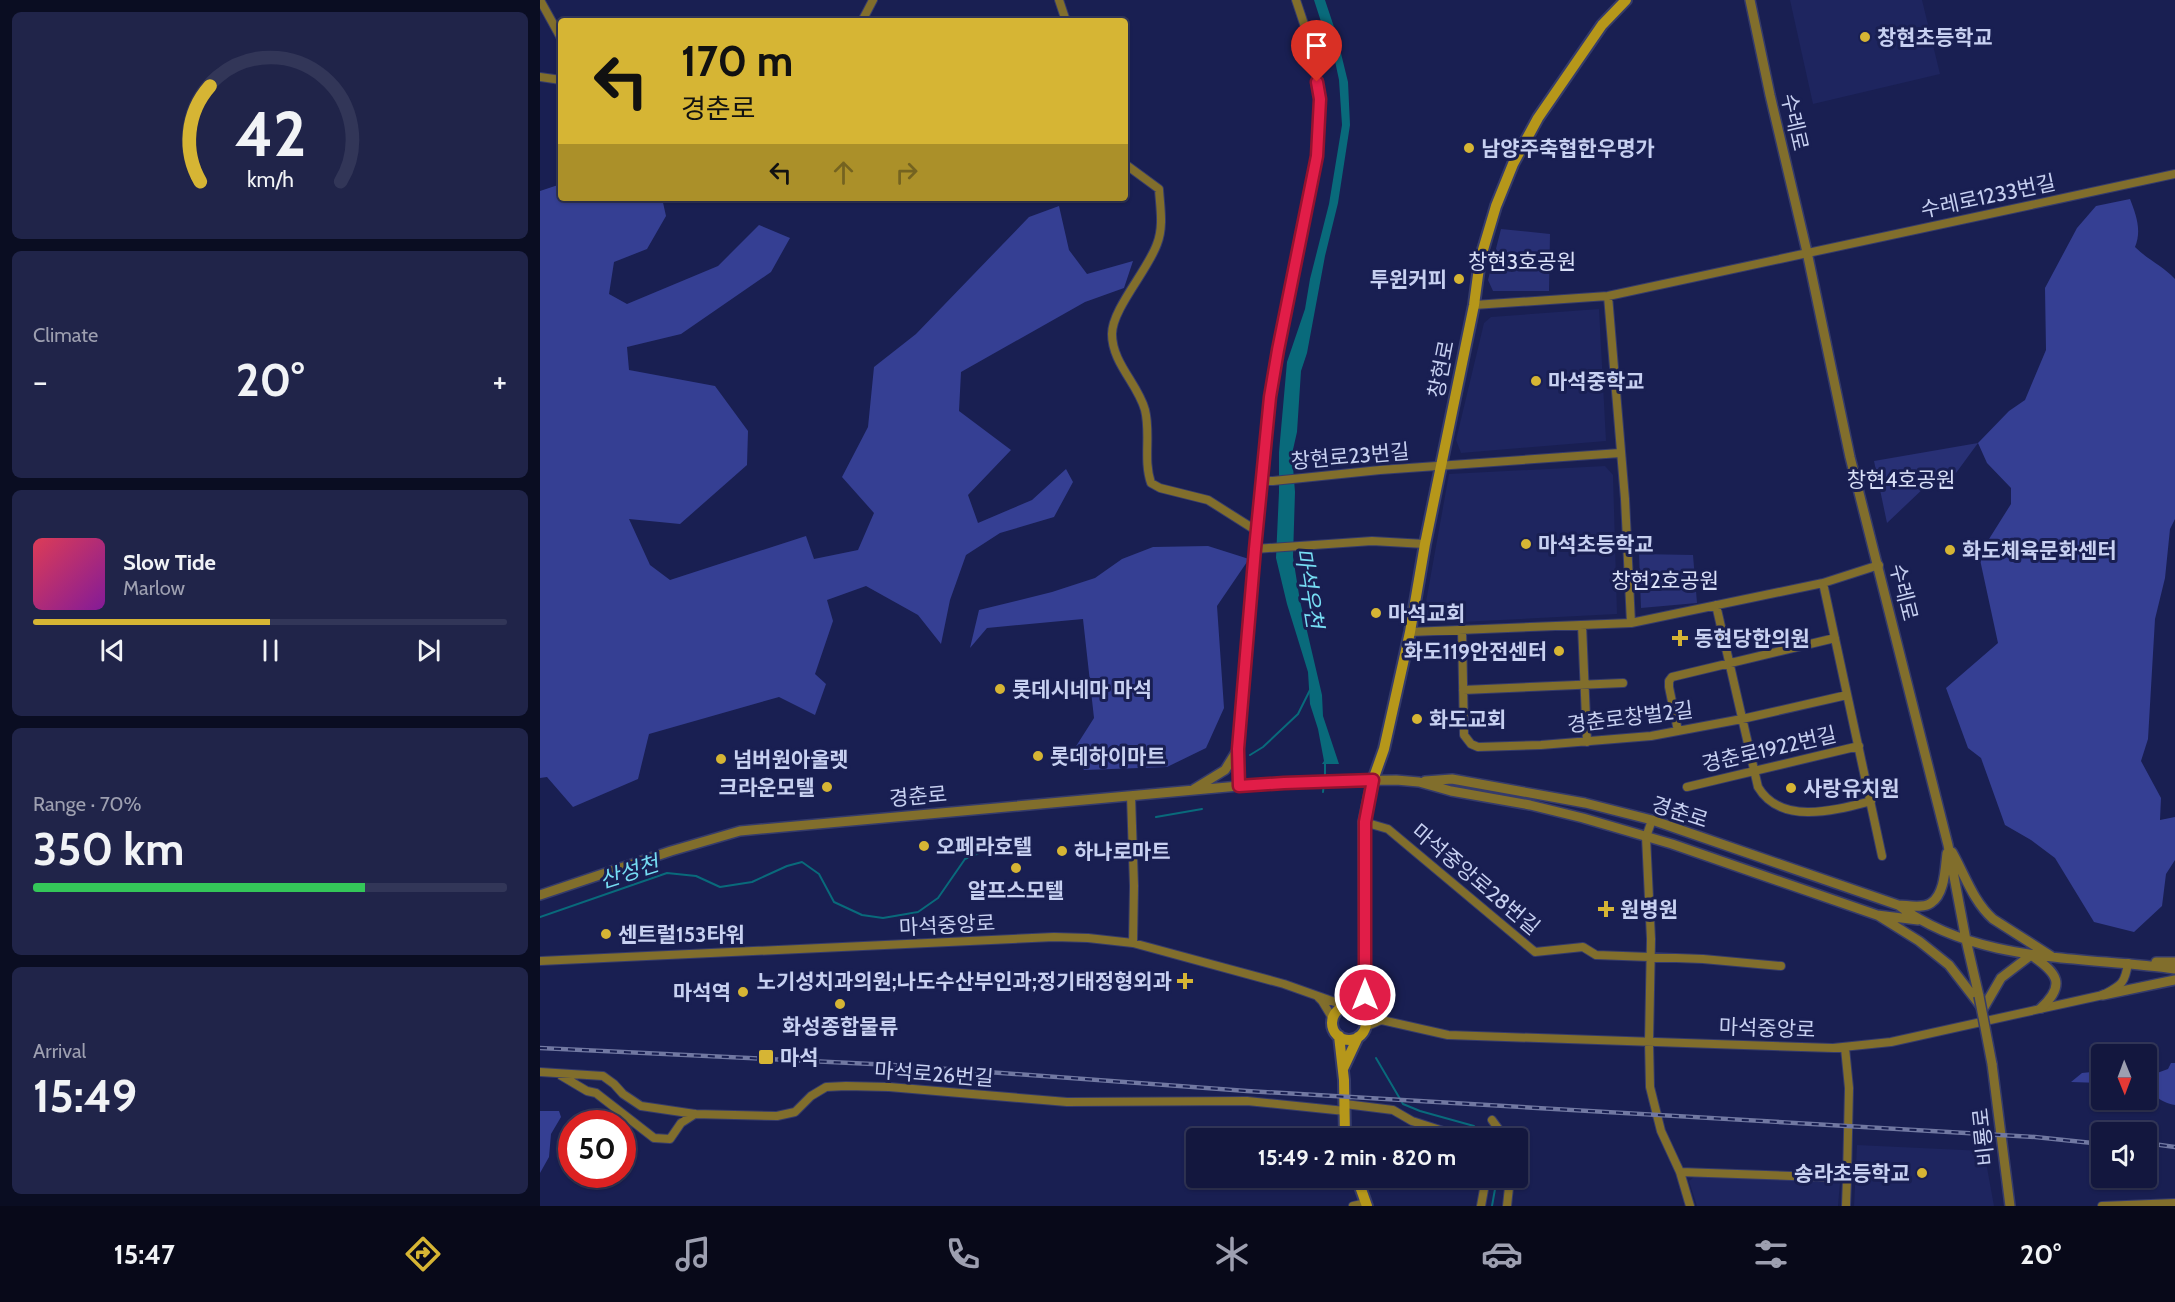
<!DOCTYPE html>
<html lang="en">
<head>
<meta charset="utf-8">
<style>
	body { margin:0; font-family:Cabin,"Noto Sans KR",sans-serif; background:#202449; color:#f1f3f6; height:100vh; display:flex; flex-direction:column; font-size:22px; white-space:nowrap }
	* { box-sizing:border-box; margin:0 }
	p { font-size:20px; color:#9d9fb0 }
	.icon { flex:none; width:33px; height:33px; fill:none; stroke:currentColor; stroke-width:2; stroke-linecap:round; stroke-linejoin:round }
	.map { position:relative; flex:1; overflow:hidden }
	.panel { display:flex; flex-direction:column; gap:12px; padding:12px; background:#0a0d22; width:540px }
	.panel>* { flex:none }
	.hud { position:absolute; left:18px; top:18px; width:570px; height:183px; border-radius:6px; box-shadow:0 2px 4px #0004,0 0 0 2px #323658; background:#d6b534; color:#111; overflow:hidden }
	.needle { width:39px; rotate:179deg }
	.tools { position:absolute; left:1551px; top:1044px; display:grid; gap:12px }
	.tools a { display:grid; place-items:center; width:66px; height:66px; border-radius:6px; background:#13173e; box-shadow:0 2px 4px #0004,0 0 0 2px #323658; font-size:30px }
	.speed { position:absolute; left:18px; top:1110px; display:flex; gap:12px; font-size:30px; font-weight:700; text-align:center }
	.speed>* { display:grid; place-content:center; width:78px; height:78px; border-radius:50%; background:#13173e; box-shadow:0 2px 4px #0004,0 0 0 2px #323658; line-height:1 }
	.speed .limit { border:9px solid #d22; background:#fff; color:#111 }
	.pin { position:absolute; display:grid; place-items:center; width:51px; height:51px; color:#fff; margin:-62px -26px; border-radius:50% 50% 50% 0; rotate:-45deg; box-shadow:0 0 6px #0007 }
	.pin .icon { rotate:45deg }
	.me { position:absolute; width:66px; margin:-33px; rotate:0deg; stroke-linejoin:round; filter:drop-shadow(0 0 4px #0008) }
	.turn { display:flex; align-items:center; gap:21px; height:126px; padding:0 24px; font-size:27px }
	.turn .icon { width:78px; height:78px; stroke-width:2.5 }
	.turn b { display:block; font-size:42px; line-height:51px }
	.lanes { display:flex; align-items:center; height:57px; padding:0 24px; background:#0003; justify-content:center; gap:30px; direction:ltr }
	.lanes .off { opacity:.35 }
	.big { font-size:45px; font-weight:700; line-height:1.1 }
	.panel .card { flex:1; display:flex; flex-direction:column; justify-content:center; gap:9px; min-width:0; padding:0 21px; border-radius:9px; background:#202449 }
	.panel .dial { align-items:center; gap:0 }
	.dial svg { height:156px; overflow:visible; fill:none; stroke:#323658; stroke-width:7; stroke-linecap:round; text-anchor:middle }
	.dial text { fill:#f1f3f6; stroke:none }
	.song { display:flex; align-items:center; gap:18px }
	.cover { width:72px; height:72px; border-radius:9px; background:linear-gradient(135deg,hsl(350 70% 55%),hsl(290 70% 35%)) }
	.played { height:6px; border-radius:3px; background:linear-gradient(90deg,#d6b534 50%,#323658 50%) }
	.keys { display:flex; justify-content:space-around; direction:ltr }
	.heat { display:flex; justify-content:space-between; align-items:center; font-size:33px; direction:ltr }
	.charge { height:9px; border-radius:4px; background:linear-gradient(90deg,#34c759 70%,#323658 0) }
	.trip { position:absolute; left:646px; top:1128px; width:342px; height:60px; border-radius:6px; background:#13173e; box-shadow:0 2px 4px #0004,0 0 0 2px #323658; font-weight:700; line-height:60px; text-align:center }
	.dock { display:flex; height:96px; justify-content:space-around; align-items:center; background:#080919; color:#9d9fb0 }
	.dock .icon { width:42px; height:42px }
	.dock .active { color:#d6b534 }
	.dock b { font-size:27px; color:#f1f3f6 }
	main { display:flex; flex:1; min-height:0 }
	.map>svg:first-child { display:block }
	.built { fill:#1e255f }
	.green { fill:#283075 }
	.forest { fill:#353f93 }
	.water { fill:#096a7b }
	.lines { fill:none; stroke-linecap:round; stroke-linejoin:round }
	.stream { stroke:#096a7b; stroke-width:2 }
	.minor-casing { stroke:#353b6b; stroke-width:10 }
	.tertiary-casing { stroke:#353b6b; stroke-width:12 }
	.secondary-casing { stroke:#353b6b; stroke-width:14 }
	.minor { stroke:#816e2c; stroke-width:8 }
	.tertiary { stroke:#816e2c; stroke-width:9 }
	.secondary { stroke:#b6971a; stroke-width:10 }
	.rail-casing { stroke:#7178a2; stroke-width:4.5 }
	.rail { stroke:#191f52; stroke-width:2; stroke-dasharray:7; stroke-linecap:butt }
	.tertiary-bridge-casing { stroke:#353b6b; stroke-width:12; stroke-linecap:butt }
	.tertiary-bridge { stroke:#816e2c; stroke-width:9 }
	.route-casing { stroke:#92132f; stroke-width:15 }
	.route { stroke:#e11d48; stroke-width:10 }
	.poi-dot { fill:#d6b534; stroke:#191f52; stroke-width:2 }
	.labels { text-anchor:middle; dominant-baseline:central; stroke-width:6; stroke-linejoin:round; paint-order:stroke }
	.poi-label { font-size:21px; font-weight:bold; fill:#c7d0f1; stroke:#191f52; text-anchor:start }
	.street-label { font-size:21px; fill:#c7d0f1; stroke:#191f52 }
	.park-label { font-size:21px; fill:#d9e0f8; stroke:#191f52 }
	.water-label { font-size:22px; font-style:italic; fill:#76ddf3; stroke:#191f52 }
</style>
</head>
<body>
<main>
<section class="panel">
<div class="card dial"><svg viewBox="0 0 100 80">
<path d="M14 69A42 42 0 1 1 86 69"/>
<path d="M14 69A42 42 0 0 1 19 20" stroke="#d6b534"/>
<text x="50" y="56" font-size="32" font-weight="700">42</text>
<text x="50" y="72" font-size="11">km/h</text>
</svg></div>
<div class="card"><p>Climate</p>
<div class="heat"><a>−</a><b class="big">20°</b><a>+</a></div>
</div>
<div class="card">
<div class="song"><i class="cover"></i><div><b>Slow Tide</b><p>Marlow</p></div></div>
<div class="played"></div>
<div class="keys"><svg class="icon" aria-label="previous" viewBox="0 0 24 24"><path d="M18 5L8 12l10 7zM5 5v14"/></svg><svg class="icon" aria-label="pause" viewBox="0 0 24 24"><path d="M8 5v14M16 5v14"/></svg><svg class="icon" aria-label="next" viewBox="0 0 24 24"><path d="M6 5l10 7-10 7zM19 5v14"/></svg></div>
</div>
<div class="card"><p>Range · 70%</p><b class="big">350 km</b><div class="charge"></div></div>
<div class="card"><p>Arrival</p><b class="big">15:49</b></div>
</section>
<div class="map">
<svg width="1635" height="1206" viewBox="0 0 1635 1206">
	<rect width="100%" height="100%" fill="#191f52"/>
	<!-- built -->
	<path class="built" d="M 1250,0 L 1382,0 L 1400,74 L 1273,104 Z
		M 1059,309 L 1066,441 L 921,453 L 916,440 L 944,323 L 951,317 Z
		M 1065,466 L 1073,475 L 1077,614 L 882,624 L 909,474 Z
		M 1317,1145 L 1444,1151 L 1454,1206 L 1314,1206 Z
		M 1155,1176 L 1300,1183 L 1298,1206 L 1157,1206 L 1149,1181 Z"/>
	<!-- green -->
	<path class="green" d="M 961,229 L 1010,234 L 1009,291 L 953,291 L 948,280 Z
		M 1438,443 L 1416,473 L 1387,485 L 1347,523 L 1334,461 Z
		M 1099,554 L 1153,555 L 1157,603 L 1101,608 Z"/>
	<!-- forest -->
	<path class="forest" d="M 21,184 L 21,198 L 122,198 L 126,216 L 107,249 L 74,262 L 69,294 L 87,304 L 178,266 L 219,225 L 250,238 L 231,272 L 141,334 L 87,347 L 89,370 L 175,386 L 208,431 L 207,465 L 140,524 L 89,519 L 110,565 L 130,580 L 266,536 L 274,559 L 318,550 L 334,513 L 302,477 L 328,427 L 334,367 L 376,334 L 489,217 L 519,206 L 529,250 L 547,274 L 593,261 L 584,288 L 545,302 L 421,372 L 419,411 L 471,450 L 428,495 L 438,523 L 492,500 L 526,469 L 533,482 L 514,517 L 460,533 L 426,555 L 410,600 L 401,644 L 378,615 L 326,586 L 287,600 L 293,621 L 275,674 L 286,684 L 275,715 L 239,697 L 109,734 L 98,779 L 33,807 L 7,777 L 0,778 L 0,191 Z
		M 1590,199 C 1596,215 1602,230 1595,247 C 1608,260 1623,266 1635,279 L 1635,519 L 1630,529 L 1625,578 L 1615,619 L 1608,739 L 1601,761 L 1621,798 L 1620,820 L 1635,817 L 1635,860 L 1626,874 L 1622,906 L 1594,932 L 1554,922 L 1515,858 L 1491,840 L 1465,825 L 1441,758 L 1428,748 L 1406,688 L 1458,643 L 1439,555 L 1471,504 L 1471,488 L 1447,463 L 1438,443 L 1469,411 L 1485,400 L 1506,350 L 1505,288 L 1537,228 L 1556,206 Z
		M 668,546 L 709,559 L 677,606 L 684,708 L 666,748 L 627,767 L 544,770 L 533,751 L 554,718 L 543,619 L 447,628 L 430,648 L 439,610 L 512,592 L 555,578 L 582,559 L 613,547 Z
		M 1631,1063 L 1635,1063 L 1635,1105 C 1620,1102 1612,1096 1609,1080 L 1607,1080 L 1607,1068 L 1617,1073 L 1628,1069 Z
		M 1561,1071 L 1561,1083 L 1531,1082 L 1542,1073 Z
		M 0,1111 L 19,1111 L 21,1117 L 11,1134 L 9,1157 L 0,1173 Z"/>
	<!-- water -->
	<path class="water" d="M 774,0 L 785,0 L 796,33 L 808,82 L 810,125 L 798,203 L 785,256 L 767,353 L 761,371 L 757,432 L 752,454 L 755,492 L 753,557 L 760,601 L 782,695 L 783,716 L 799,764 L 782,764 L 784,761 L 778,729 L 770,704 L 768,672 L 747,604 L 736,558 L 739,492 L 739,452 L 747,362 L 765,309 L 770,279 L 789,204 L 802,125 L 799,80 L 791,42 L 785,34 Z"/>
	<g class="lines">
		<!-- stream -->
		<path class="stream" d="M 710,755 L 723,747 L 758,714 L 770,690
			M 785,777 L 785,762
			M 783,792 L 784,783
			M 616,817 L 662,809
			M 0,917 L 127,873 L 156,876 L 180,887 L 212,882 L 247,866 L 262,862 L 279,874 L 294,902 L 322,915 L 343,918 L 378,912 L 398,898 L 425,859 L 455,846
			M 836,1058 L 863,1104 L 880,1111 L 934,1126 L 942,1138
			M 952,1206 L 957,1178"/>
		<!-- minor casing -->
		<g class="minor-casing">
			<path id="minor" d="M 0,0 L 21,38
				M 519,0 L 526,21
				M 322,21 L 333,0
				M 0,77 L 21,80
				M 585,164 L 619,189 C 620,207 624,226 617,244 C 608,270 572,309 572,334 C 572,363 598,384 605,410 C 611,434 603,460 611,483 L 620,488 L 668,500 L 717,531
				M 1068,296 L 1085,499 L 1091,623
				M 934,305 L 1068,296 L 1635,174
				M 722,481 L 733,481 L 840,470 L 1080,453
				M 715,549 L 832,541 L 885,544
				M 1283,583 L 1342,856
				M 1176,605 L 1218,787 C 1241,826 1296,810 1331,801
				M 1042,625 L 1047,742
				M 922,630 L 924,735 L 931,744 L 938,747 L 1001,745 L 1111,736 L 1202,719 L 1307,695
				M 870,632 L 1091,623 L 1283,583 L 1339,565
				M 923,690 L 1083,683
				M 1138,731 L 1129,687 L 1129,681 L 1132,677 L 1295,638
				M 699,786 L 698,749 L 715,549 L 730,397 L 738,350 L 777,156 L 780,99 L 772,48 L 756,0
				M 1147,787 L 1319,746
				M 591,796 L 594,886 L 593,943
				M 1112,820 L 1106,837 L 1111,939 L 1109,1042 L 1110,1087 L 1121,1131 L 1140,1172 L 1150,1206
				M 824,822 L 848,829 L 995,952 L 1043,947 L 1056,955 L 1163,959 L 1241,966
				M 0,961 L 514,937 L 548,938 L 593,943 L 744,984 L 806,1006
				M 778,997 L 782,1001 L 793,1019
				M 824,1016 L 908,1035 L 1293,1048 L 1351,1042 L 1563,995 C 1581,985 1585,984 1588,963
				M 825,1027 L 841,1020
				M 1305,1048 L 1309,1088 L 1307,1178
				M 0,1072 L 63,1076 L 74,1084 L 83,1094 L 101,1106 L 155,1114 L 237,1116 L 255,1112 L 271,1096 L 286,1087 L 306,1086 L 349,1087 L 527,1102 L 707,1101 L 805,1111
				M 20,1075 L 47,1091 L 56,1093 L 114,1138 L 130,1139 L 141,1123 L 155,1114
				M 805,1104 L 853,1110 L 872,1121 L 925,1138
				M 952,1120 L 965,1138
				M 1140,1172 L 1307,1178 L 1306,1206
				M 813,1206 L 826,1203
				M 941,1206 L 946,1178
				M 967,1206 L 970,1178
				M 1562,1206 L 1635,1203"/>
		</g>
		<!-- tertiary casing -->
		<g class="tertiary-casing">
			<path id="tertiary" d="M 1210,0 L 1230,95 L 1267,252 L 1310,457 L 1408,845 L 1426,940 L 1439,996
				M 885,781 L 912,779 L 1045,803 L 1112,820 L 1358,905 C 1437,964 1541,956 1635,969
				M 654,789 L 685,770 L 698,749
				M 1412,852 C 1425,875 1433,901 1453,919 L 1511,956
				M 0,895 L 131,851 L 200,831 L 744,782 L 856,780 L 879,782 L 911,791 L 990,805 L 1043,818 L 1132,844 L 1337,915 L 1378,920
				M 1358,905 C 1367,905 1383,909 1391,903 C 1405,894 1405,868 1407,853
				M 1339,916 L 1379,941 L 1409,965 L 1443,1009 L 1461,978 L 1491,955 C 1518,973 1526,985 1501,1008
				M 1616,962 L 1635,962
				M 1563,995 L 1635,980
				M 1452,1064 L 1470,1206"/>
		</g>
		<!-- secondary casing -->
		<g class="secondary-casing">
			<path id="secondary" d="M792 1023a17 17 0 1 1 34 0a17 17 0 1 1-34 0Z
				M 821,1011 L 825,995 L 824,822 L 833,780 L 844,749 L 870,632 L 885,544 L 934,305 L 940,260 L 956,206 L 973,164 L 998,118 L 1062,25 L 1086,0
				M 799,1036 L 804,1080 L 805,1138
				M 803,1069 L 818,1037
				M 817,1178 L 827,1206"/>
		</g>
		<!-- minor -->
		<use href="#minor" class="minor"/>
		<!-- tertiary -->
		<use href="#tertiary" class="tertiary"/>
		<!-- secondary -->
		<use href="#secondary" class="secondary"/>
		<!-- rail casing -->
		<g class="rail-casing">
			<path id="rail" d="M 0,1048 L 353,1065 L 707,1091 L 1495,1137 L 1562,1144
				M 1606,1143 L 1635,1147"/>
		</g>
		<!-- rail -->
		<use href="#rail" class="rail"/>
		<!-- tertiary-bridge casing -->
		<g class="tertiary-bridge-casing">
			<path id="tertiary-bridge" d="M 1439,996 L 1452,1064"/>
		</g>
		<!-- tertiary-bridge -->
		<use href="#tertiary-bridge" class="tertiary-bridge"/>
	</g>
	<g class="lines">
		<!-- route casing -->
		<g class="route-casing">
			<path id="route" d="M 777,82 L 780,99 L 777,156 L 738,350 L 730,397 L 715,549 L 698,749 L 699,786 L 744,783 L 833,780 L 825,822 L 825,995"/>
		</g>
		<!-- route -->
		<use href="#route" class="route"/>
	</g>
	<!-- markers -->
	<g class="poi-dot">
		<circle cx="1325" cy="37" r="6"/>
		<circle cx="929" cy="148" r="6"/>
		<circle cx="919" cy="279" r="6"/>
		<circle cx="996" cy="381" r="6"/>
		<circle cx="986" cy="544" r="6"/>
		<circle cx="1410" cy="550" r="6"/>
		<circle cx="836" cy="613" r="6"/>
		<path d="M1137 629h6v6h6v6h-6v6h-6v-6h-6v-6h6z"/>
		<circle cx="1019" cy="651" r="6"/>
		<circle cx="460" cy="689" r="6"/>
		<circle cx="877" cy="719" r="6"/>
		<circle cx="498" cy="756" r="6"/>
		<circle cx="181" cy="759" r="6"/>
		<circle cx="287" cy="787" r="6"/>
		<circle cx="1251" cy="788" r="6"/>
		<circle cx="384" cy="846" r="6"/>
		<circle cx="522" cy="851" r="6"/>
		<circle cx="476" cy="868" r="6"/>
		<path d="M1063 900h6v6h6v6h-6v6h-6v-6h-6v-6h6z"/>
		<circle cx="66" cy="934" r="6"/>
		<path d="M642 972h6v6h6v6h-6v6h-6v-6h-6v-6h6z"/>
		<circle cx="203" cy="992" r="6"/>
		<circle cx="300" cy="1004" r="6"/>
		<rect x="218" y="1049" width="16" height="16" rx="3"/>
		<circle cx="1382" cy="1173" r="6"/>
	</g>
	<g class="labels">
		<!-- poi labels -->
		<g class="poi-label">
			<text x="1337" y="37">창현초등학교</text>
			<text x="941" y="148">남양주축협한우명가</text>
			<text x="907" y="279" text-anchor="end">투윈커피</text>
			<text x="1008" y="381">마석중학교</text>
			<text x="998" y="544">마석초등학교</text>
			<text x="1422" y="550">화도체육문화센터</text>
			<text x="848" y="613">마석교회</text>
			<text x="1154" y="638">동현당한의원</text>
			<text x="1007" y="651" text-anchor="end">화도119안전센터</text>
			<text x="472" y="689">롯데시네마 마석</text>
			<text x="889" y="719">화도교회</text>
			<text x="510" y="756">롯데하이마트</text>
			<text x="193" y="759">넘버원아울렛</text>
			<text x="275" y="787" text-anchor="end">크라운모텔</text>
			<text x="1263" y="788">사랑유치원</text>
			<text x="396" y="846">오페라호텔</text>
			<text x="534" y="851">하나로마트</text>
			<text x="476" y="890" text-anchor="middle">알프스모텔</text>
			<text x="1080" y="909">원병원</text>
			<text x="78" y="934">센트럴153타워</text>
			<text x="632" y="981" text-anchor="end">노기성치과의원;나도수산부인과;정기태정형외과</text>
			<text x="191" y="992" text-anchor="end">마석역</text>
			<text x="300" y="1026" text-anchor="middle">화성종합물류</text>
			<text x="240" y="1057">마석</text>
			<text x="1370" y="1173" text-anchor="end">송라초등학교</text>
		</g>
		<!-- street labels -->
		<g class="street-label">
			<text transform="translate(1255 122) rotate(77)">수레로</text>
			<text transform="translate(1448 196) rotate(-12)">수레로1233번길</text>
			<text transform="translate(901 369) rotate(-79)">창현로</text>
			<text transform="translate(810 456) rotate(-5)">창현로23번길</text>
			<text transform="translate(1364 592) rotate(76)">수레로</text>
			<text transform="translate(1090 717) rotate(-7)">경춘로창벌2길</text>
			<text transform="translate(1229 749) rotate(-13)">경춘로1922번길</text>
			<text transform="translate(378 796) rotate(-5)">경춘로</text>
			<text transform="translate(1140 812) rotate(18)">경춘로</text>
			<text transform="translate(936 879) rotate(40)">마석중앙로28번길</text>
			<text transform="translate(407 925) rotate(-3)">마석중앙로</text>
			<text transform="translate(1227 1028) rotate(2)">마석중앙로</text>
			<text transform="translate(394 1074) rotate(4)">마석로26번길</text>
			<text transform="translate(1443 1137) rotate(-96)">비룡로</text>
		</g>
		<!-- park labels -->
		<g class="park-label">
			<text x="982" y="261">창현3호공원</text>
			<text x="1361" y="479">창현4호공원</text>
			<text x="1125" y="580">창현2호공원</text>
		</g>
		<!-- water labels -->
		<g class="water-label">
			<text transform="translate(769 588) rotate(81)">마석우천</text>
			<text transform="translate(89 872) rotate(-18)">산성천</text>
		</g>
	</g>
</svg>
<div class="tools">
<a><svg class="needle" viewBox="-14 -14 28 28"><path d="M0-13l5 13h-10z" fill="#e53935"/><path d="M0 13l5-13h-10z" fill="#9d9fb0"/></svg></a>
<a><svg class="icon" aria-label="sound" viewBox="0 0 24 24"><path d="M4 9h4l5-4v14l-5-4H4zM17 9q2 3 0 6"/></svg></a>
</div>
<div class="speed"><div class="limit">50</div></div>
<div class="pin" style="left:777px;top:82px;background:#d93025"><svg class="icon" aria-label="arrive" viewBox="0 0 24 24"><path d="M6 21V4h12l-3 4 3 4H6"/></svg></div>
<svg class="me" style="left:825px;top:995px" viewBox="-20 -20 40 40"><circle r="17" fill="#e11d48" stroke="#fff" stroke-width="3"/><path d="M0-11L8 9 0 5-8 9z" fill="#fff"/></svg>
<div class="trip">15:49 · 2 min · 820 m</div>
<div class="hud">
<div class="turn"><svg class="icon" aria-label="left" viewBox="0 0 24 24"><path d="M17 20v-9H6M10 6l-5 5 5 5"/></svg><div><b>170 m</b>경춘로</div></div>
<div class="lanes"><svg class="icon" aria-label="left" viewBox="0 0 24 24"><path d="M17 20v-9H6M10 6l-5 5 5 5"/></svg><svg class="icon off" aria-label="ahead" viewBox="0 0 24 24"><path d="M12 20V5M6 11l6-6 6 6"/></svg><svg class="icon off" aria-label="right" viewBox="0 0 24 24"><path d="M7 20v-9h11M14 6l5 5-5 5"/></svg></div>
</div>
</div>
</main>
<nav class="dock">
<b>15:47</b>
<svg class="icon active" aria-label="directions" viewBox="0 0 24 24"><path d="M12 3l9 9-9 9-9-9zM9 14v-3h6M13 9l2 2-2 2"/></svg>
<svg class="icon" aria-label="music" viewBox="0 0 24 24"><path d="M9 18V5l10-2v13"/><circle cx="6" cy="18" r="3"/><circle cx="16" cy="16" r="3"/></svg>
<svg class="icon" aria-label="phone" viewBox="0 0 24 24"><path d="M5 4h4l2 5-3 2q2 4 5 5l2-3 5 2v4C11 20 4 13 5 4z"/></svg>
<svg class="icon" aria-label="climate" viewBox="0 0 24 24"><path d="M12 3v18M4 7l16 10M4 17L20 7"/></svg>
<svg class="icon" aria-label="car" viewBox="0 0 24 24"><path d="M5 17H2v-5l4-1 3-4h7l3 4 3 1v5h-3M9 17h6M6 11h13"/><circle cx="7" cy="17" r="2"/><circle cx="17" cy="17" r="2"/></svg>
<svg class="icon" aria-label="filters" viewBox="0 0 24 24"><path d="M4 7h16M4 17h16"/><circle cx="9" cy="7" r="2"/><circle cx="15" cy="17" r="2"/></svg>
<b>20°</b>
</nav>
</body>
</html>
